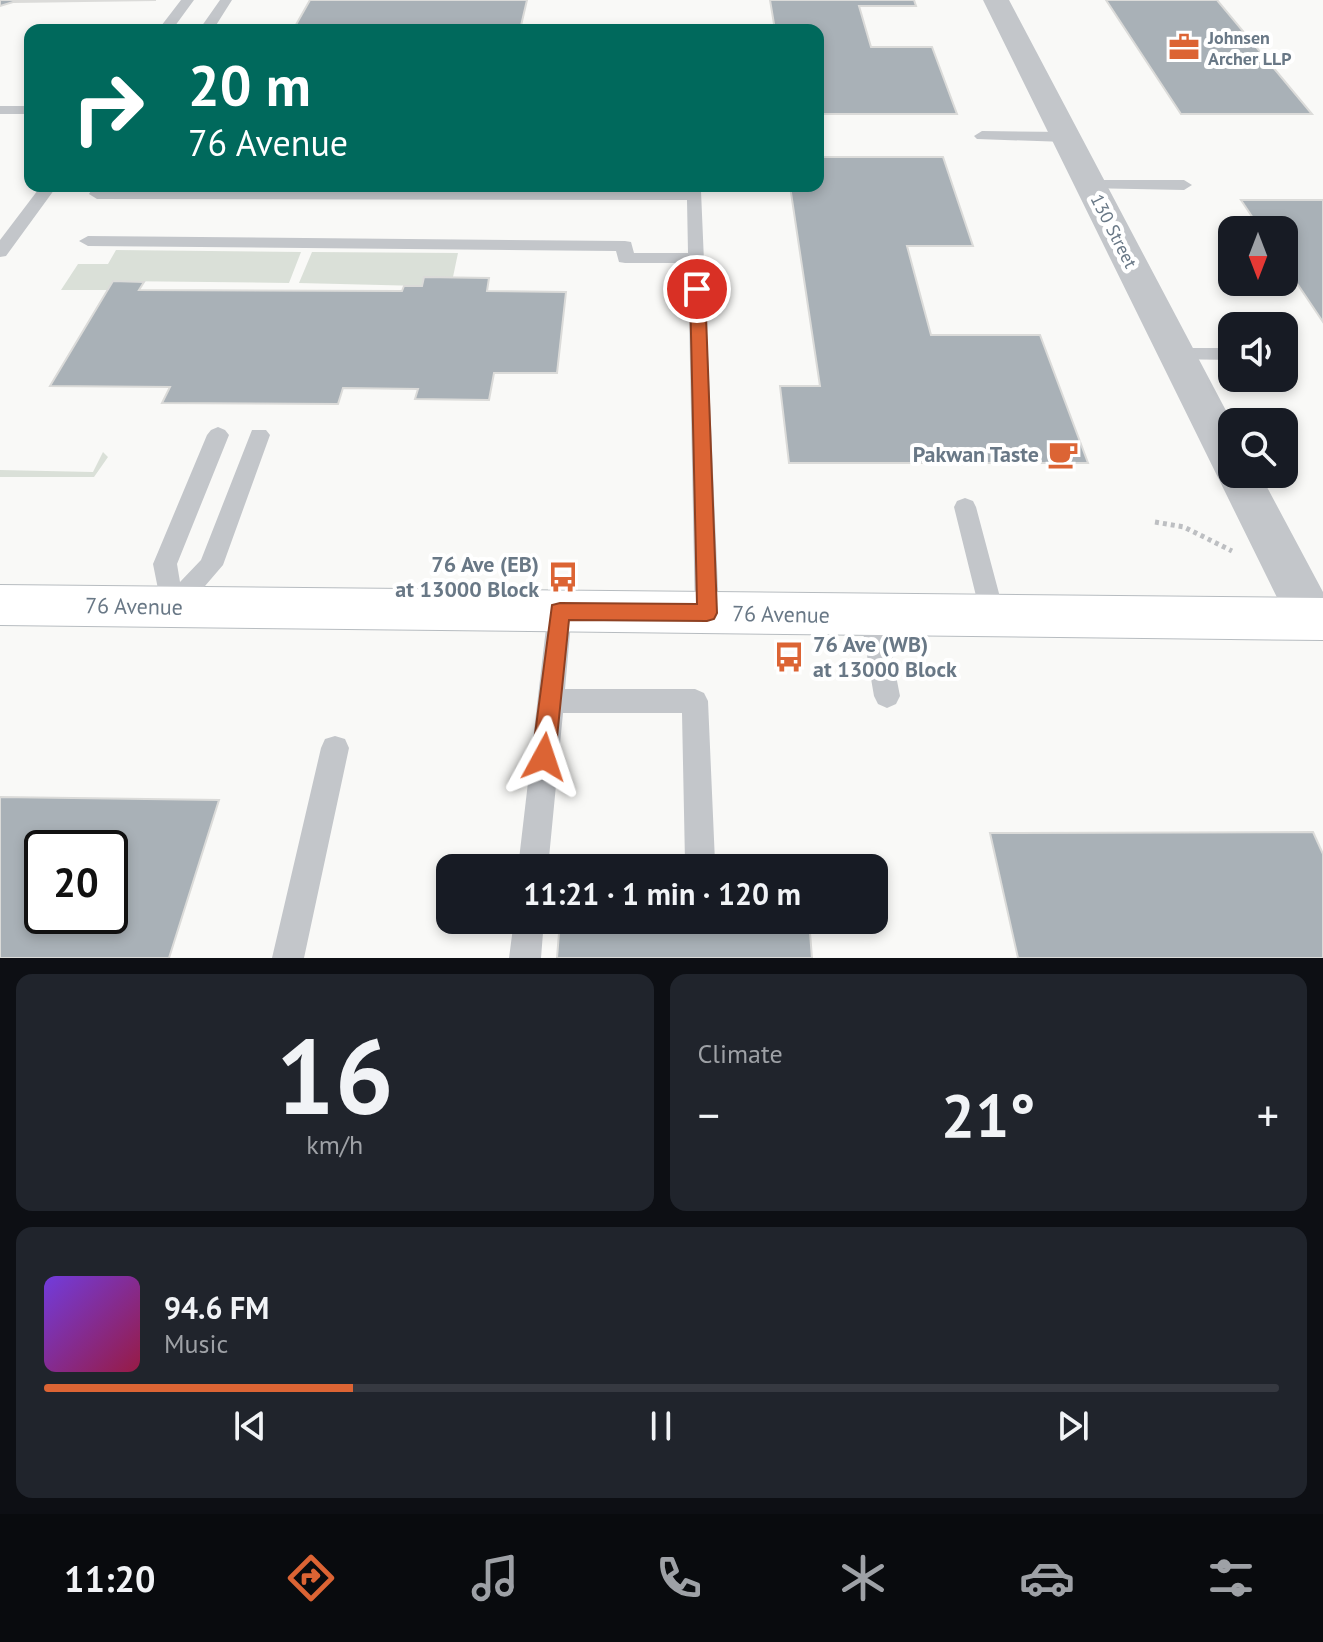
<!DOCTYPE html>
<html lang="en">
<head>
<meta charset="utf-8">
<style>
	body { margin:0; font-family:"PT Sans",sans-serif; background:#20242c; color:#f1f3f6; height:100vh; display:flex; flex-direction:column; font-size:30px; white-space:nowrap }
	* { box-sizing:border-box; margin:0 }
	p { font-size:26px; color:#9ea1a6 }
	.icon { flex:none; width:44px; height:44px; fill:none; stroke:currentColor; stroke-width:2; stroke-linecap:round; stroke-linejoin:round }
	.map { position:relative; height:958px; overflow:hidden }
	.sheet { display:flex; flex-direction:column; gap:16px; padding:16px; background:#0d0f14; flex:1 }
	.sheet>* { flex:none }
	.guide { position:absolute; left:24px; top:24px; width:800px; height:168px; border-radius:16px; box-shadow:0 4px 12px #0003; background:#00695c; color:#fff; overflow:hidden }
	.needle { width:52px; rotate:180deg }
	.controls { position:absolute; left:1218px; top:216px; display:grid; gap:16px }
	.controls a { display:grid; place-items:center; width:80px; height:80px; border-radius:16px; background:#171b24; box-shadow:0 4px 12px #0003; font-size:40px }
	.speed { position:absolute; left:24px; top:830px; display:flex; gap:16px; font-size:40px; font-weight:700; text-align:center }
	.speed>* { display:grid; place-content:center; width:104px; height:104px; border-radius:50%; background:#171b24; box-shadow:0 4px 12px #0003; line-height:1 }
	.speed .limit { border:4px solid #111; border-radius:12px; background:#fff; color:#111 }
	.pin { position:absolute; display:grid; place-items:center; width:68px; height:68px; color:#fff; margin:-34px; border:4px solid #fff; border-radius:50%; box-shadow:0 2px 8px #0007 }
	.me { position:absolute; width:88px; margin:-44px; rotate:5deg; stroke-linejoin:round; filter:drop-shadow(0 0 6px #0008) }
	.turn { display:flex; align-items:center; gap:28px; height:168px; padding:0 32px; font-size:36px }
	.turn .icon { width:104px; height:104px; stroke-width:2.5 }
	.turn b { display:block; font-size:56px; line-height:68px }
	.big { font-size:60px; font-weight:700; line-height:1.1 }
	.sheet .widget { flex:1; display:flex; flex-direction:column; justify-content:center; gap:12px; min-width:0; padding:0 28px; border-radius:16px; background:#20242c }
	.sheet .dial { align-items:center; gap:0 }
	.dial b { font-size:104px; line-height:1 }
	.song { display:flex; align-items:center; gap:24px }
	.cover { width:96px; height:96px; border-radius:12px; background:linear-gradient(135deg,hsl(260 70% 55%),hsl(340 70% 35%)) }
	.played { height:8px; border-radius:4px; background:linear-gradient(90deg,#dc6434 25%,#363941 25%) }
	.keys { display:flex; justify-content:space-around; direction:ltr }
	.heat { display:flex; justify-content:space-between; align-items:center; font-size:44px; direction:ltr }
	.sheet .tiles { flex:1; display:grid; gap:16px; grid-template-columns:1fr 1fr }
	.widget:last-child { grid-column:span 2 }
	.trip { position:absolute; left:436px; top:854px; width:452px; height:80px; border-radius:16px; background:#171b24; box-shadow:0 4px 12px #0003; font-weight:700; line-height:80px; text-align:center }
	.menu { display:flex; height:128px; justify-content:space-around; align-items:center; background:#090b0e; color:#9ea1a6 }
	.menu .icon { width:56px; height:56px }
	.menu .selected { color:#dc6434 }
	.menu b { font-size:36px; color:#f1f3f6 }
	.map>svg:first-child { display:block }
	.green { fill:#dae0d8 }
	.building { fill:#a9b1b7; stroke:#dbdbd9; stroke-width:2; fill-rule:evenodd }
	.lines { fill:none; stroke-linecap:round; stroke-linejoin:round }
	.secondary-casing { stroke:#b7bcc0; stroke-width:2 }
	.path { stroke:#bdbfc2; stroke-width:5; stroke-dasharray:4 4; stroke-linecap:butt }
	.lane { fill:#c3c6ca; fill-rule:evenodd }
	.street { fill:#c3c6ca; fill-rule:evenodd }
	.secondary { fill:#fff; fill-rule:evenodd }
	.route { fill:#dc6434; stroke:#8f4122; stroke-width:2 }
	.labels { text-anchor:middle; dominant-baseline:central; stroke-width:8; stroke-linejoin:round; paint-order:stroke }
	.far-poi-label { font-size:18px; font-weight:bold; fill:#697886; stroke:#fff; text-anchor:start }
	.far-street-label { font-size:18px; fill:#697886; stroke:#fff }
	.poi-label { font-size:22px; font-weight:bold; fill:#697886; stroke:#fff; text-anchor:end }
	.street-label { font-size:22px; fill:#697886; stroke:#fff }
</style>
</head>
<body>
<div class="map">
<svg width="1323" height="958" viewBox="0 0 1323 958">
	<rect width="100%" height="100%" fill="#f9f9f7"/>
	<!-- green -->
	<path class="green" d="M 116,250 L 301,252 L 289,283 L 114,281 L 108,290 L 61,290 L 78,264 L 108,264 Z
		M 312,252 L 458,253 L 453,277 L 424,277 L 422,286 L 299,283 Z
		M 103,452 L 108,457 L 94,477 L 0,477 L 0,470 L 93,472 Z"/>
	<!-- building -->
	<path class="building" d="M 0,0 L 156,0 L 13,2 L 0,6 Z
		M 310,0 L 527,0 L 520,30 L 293,30 Z
		M 770,0 L 914,0 L 916,6 L 859,6 L 871,47 L 932,47 L 957,114 L 818,114 L 818,30 L 775,30 Z
		M 1106,0 L 1217,0 L 1312,114 L 1181,114 Z
		M 818,157 L 943,157 L 973,246 L 907,246 L 931,335 L 1040,335 L 1088,463 L 789,463 L 780,386 L 820,386 L 790,186 L 818,186 Z
		M 1241,200 L 1323,200 L 1323,322 L 1284,264 L 1284,230 L 1261,230 Z
		M 424,277 L 489,278 L 487,291 L 566,292 L 557,373 L 494,373 L 489,400 L 415,399 L 418,389 L 343,388 L 338,404 L 162,403 L 170,387 L 50,386 L 113,281 L 144,282 L 139,290 L 402,291 L 404,286 L 422,286 Z
		M 0,797 L 219,800 L 169,958 L 0,958 ZM 42,848 L 110,848 L 110,916 L 42,916 Z
		M 1313,832 L 1323,854 L 1323,958 L 1018,958 L 990,833 Z
		M 560,920 L 809,920 L 812,958 L 557,958 Z"/>
	<g class="lines">
		<!-- secondary casing -->
		<g class="secondary-casing">
			<path id="secondary" d="M 0,585 L 1323,598 L 1323,640 L 0,625 Z"/>
		</g>
		<!-- path -->
		<path class="path" d="M 1155,522 L 1184,527 L 1232,551"/>
		<!-- lane -->
		<path class="lane" d="M 181,0 L 194,0 L 172,30 L 158,30 Z
			M 220,0 L 232,0 L 213,30 L 199,30 Z
			M 0,106 L 30,106 L 30,114 L 0,114 Z
			M 982,131 L 1066,132 L 1074,137 L 1066,142 L 977,139 L 974,136 Z
			M 1091,180 L 1184,180 L 1192,185 L 1184,190 L 1085,188 L 1083,185 Z
			M 41,186 L 57,186 L 6,256 L 0,257 L 0,240 Z
			M 94,186 L 110,186 L 108,189 L 701,191 L 719,613 L 716,620 L 707,623 L 698,620 L 695,613 L 688,263 L 625,263 L 619,262 L 616,251 L 88,246 L 79,241 L 88,236 L 625,241 L 631,242 L 634,253 L 688,253 L 687,200 L 97,199 L 89,194 Z
			M 1177,348 L 1232,348 L 1232,360 L 1170,359 L 1167,354 L 1170,349 Z
			M 1284,348 L 1295,349 L 1298,354 L 1295,359 L 1284,360 Z
			M 218,427 L 225,430 L 229,435 L 177,564 L 180,582 L 201,560 L 252,430 L 266,430 L 270,435 L 223,565 L 181,614 L 172,617 L 163,614 L 153,564 L 207,435 L 211,430 Z
			M 965,498 L 973,501 L 976,507 L 1005,616 L 1002,623 L 993,626 L 984,623 L 981,616 L 954,507 L 957,501 Z
			M 560,601 L 569,604 L 572,611 L 565,689 L 695,689 L 704,693 L 708,701 L 715,862 L 712,868 L 688,868 L 685,862 L 682,713 L 563,713 L 548,868 L 518,868 L 548,611 L 551,604 Z
			M 872,605 L 881,608 L 884,615 L 900,696 L 896,704 L 887,708 L 878,704 L 874,696 L 860,615 L 863,608 Z
			M 335,736 L 345,739 L 349,748 L 304,958 L 272,958 L 321,748 L 325,739 Z
			M 514,920 L 544,920 L 541,958 L 509,958 Z"/>
		<!-- street -->
		<path class="street" d="M 983,0 L 1009,0 L 1232,422 L 1232,474 L 1260,474 L 1323,592 L 1323,636 L 1312,640 L 1295,634 Z"/>
		<!-- secondary -->
		<use href="#secondary" class="secondary"/>
	</g>
	<!-- route -->
	<path class="route" d="M 697,285 L 705,289 L 717,613 L 714,619 L 707,621 L 569,620 L 555,757 L 552,764 L 544,767 L 536,764 L 532,757 L 552,605 L 560,603 L 697,604 L 690,289 Z"/>
	<!-- icons -->
	<defs>
		<g id="office-bare" transform="scale(2.4)"><path d="M-6-3h4V-5.5h4V-3h4V5H-6ZM-1-4.5V-3h2v-1.5ZM-6 0V1H6V0Z" fill="#dc6434" stroke="#fff" stroke-width="2.5" paint-order="stroke"/></g>
		<g id="cafe-bare" transform="scale(2.4)"><path d="M-5.5-4.5H6V0H3Q3 3.5 0 3.5H-2.5Q-5.5 3.5-5.5 0ZM3-3.2v2h1.7v-2ZM-6 4.5H4V6H-6Z" fill="#dc6434" stroke="#fff" stroke-width="2.5" paint-order="stroke"/></g>
		<g id="bus-bare" transform="scale(2.4)"><path d="M-5-6H5V4H4V6H2V4H-2V6H-4V4H-5ZM-3.5-4V0h7V-4ZM-3.5 1.2v1.5H-2V1.2ZM2 1.2v1.5H3.5V1.2Z" fill="#dc6434" stroke="#fff" stroke-width="2.5" paint-order="stroke"/></g>
	</defs>
	<g fill-rule="evenodd">
		<use href="#office-bare" x="1184" y="47"/>
		<use href="#cafe-bare" x="1063" y="454"/>
		<use href="#bus-bare" x="563" y="577"/>
		<use href="#bus-bare" x="789" y="657"/>
	</g>
	<g class="labels">
		<!-- far-poi labels -->
		<g class="far-poi-label">
			<text x="1208" y="37">Johnsen<tspan x="1208" dy="21">Archer LLP</tspan></text>
		</g>
		<!-- far-street labels -->
		<g class="far-street-label">
			<text transform="translate(1114 231) rotate(63)">130 Street</text>
		</g>
		<!-- poi labels -->
		<g class="poi-label">
			<text x="1039" y="454">Pakwan Taste</text>
			<text x="539" y="564">76 Ave (EB)<tspan x="539" dy="25">at 13000 Block</tspan></text>
			<text x="813" y="644" text-anchor="start">76 Ave (WB)<tspan x="813" dy="25">at 13000 Block</tspan></text>
		</g>
		<!-- street labels -->
		<g class="street-label">
			<text transform="translate(134 606) rotate(1)">76 Avenue</text>
			<text transform="translate(781 614) rotate(1)">76 Avenue</text>
		</g>
	</g>
</svg>
<div class="controls">
<a><svg class="needle" viewBox="-14 -14 28 28"><path d="M0-13l5 13h-10z" fill="#e53935"/><path d="M0 13l5-13h-10z" fill="#9ea1a6"/></svg></a>
<a><svg class="icon" aria-label="sound" viewBox="0 0 24 24"><path d="M4 9h4l5-4v14l-5-4H4zM17 9q2 3 0 6"/></svg></a>
<a><svg class="icon" aria-label="search" viewBox="0 0 24 24"><circle cx="10" cy="10" r="6"/><path d="M15 15l6 6"/></svg></a>
</div>
<div class="speed"><div class="limit">20</div></div>
<div class="pin" style="left:697px;top:289px;background:#d93025"><svg class="icon" aria-label="arrive" viewBox="0 0 24 24"><path d="M6 21V4h12l-3 4 3 4H6"/></svg></div>
<svg class="me" style="left:544px;top:757px" viewBox="-20 -20 40 40"><path d="M0-17L14 15 0 8-14 15z" fill="#dc6434" stroke="#fff" stroke-width="4"/></svg>
<div class="trip">11:21 · 1 min · 120 m</div>
<div class="guide">
<div class="turn"><svg class="icon" aria-label="right" viewBox="0 0 24 24"><path d="M7 20v-9h11M14 6l5 5-5 5"/></svg><div><b>20 m</b>76 Avenue</div></div>
</div>
</div>
<section class="sheet">
<div class="tiles">
<div class="widget dial"><b>16</b><p>km/h</p></div>
<div class="widget"><p>Climate</p>
<div class="heat"><a>−</a><b class="big">21°</b><a>+</a></div>
</div>
<div class="widget">
<div class="song"><i class="cover"></i><div><b>94.6 FM</b><p>Music</p></div></div>
<div class="played"></div>
<div class="keys"><svg class="icon" aria-label="previous" viewBox="0 0 24 24"><path d="M18 5L8 12l10 7zM5 5v14"/></svg><svg class="icon" aria-label="pause" viewBox="0 0 24 24"><path d="M8 5v14M16 5v14"/></svg><svg class="icon" aria-label="next" viewBox="0 0 24 24"><path d="M6 5l10 7-10 7zM19 5v14"/></svg></div>
</div>
</div>
</section>
<nav class="menu">
<b>11:20</b>
<svg class="icon selected" aria-label="directions" viewBox="0 0 24 24"><path d="M12 3l9 9-9 9-9-9zM9 14v-3h6M13 9l2 2-2 2"/></svg>
<svg class="icon" aria-label="music" viewBox="0 0 24 24"><path d="M9 18V5l10-2v13"/><circle cx="6" cy="18" r="3"/><circle cx="16" cy="16" r="3"/></svg>
<svg class="icon" aria-label="phone" viewBox="0 0 24 24"><path d="M5 4h4l2 5-3 2q2 4 5 5l2-3 5 2v4C11 20 4 13 5 4z"/></svg>
<svg class="icon" aria-label="climate" viewBox="0 0 24 24"><path d="M12 3v18M4 7l16 10M4 17L20 7"/></svg>
<svg class="icon" aria-label="car" viewBox="0 0 24 24"><path d="M5 17H2v-5l4-1 3-4h7l3 4 3 1v5h-3M9 17h6M6 11h13"/><circle cx="7" cy="17" r="2"/><circle cx="17" cy="17" r="2"/></svg>
<svg class="icon" aria-label="filters" viewBox="0 0 24 24"><path d="M4 7h16M4 17h16"/><circle cx="9" cy="7" r="2"/><circle cx="15" cy="17" r="2"/></svg>
</nav>
</body>
</html>
